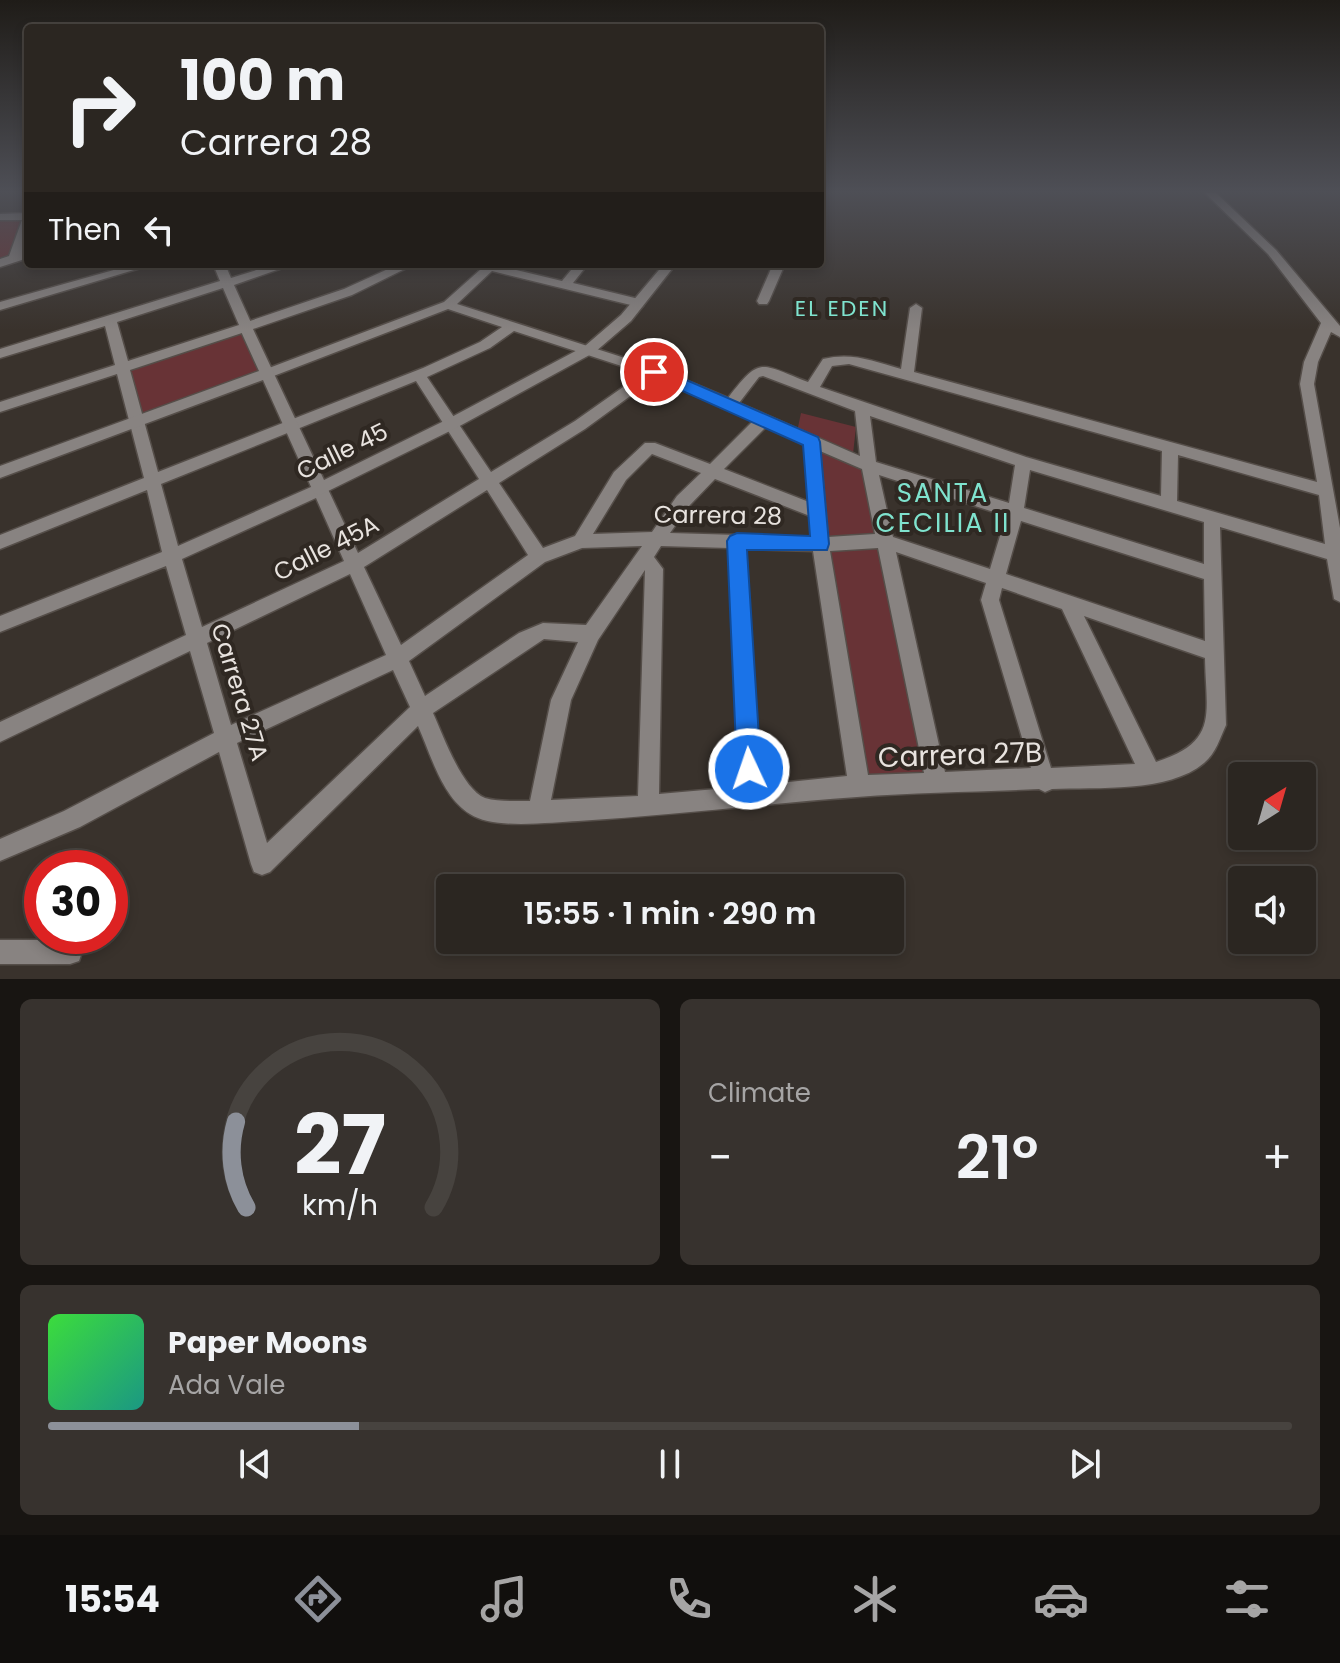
<!DOCTYPE html>
<html lang="en">
<head>
<meta charset="utf-8">
<style>
	body { margin:0; font-family:Poppins,sans-serif; background:#37322e; color:#f1f3f6; height:100vh; display:flex; flex-direction:column; font-size:30px; white-space:nowrap }
	* { box-sizing:border-box; margin:0 }
	p { font-size:26px; color:#a6a5a5 }
	.icon { flex:none; width:44px; height:44px; fill:none; stroke:currentColor; stroke-width:2; stroke-linecap:round; stroke-linejoin:round }
	.map { position:relative; height:979px; overflow:hidden }
	.panel { display:flex; flex-direction:column; gap:20px; padding:20px; background:#181512; flex:1 }
	.panel>* { flex:none }
	.guide { position:absolute; left:24px; top:24px; width:800px; height:244px; border-radius:8px; box-shadow:0 4px 12px #0003,0 0 0 2px #47433f; background:#2b2621; color:#f1f3f6; overflow:hidden }
	.needle { width:52px; rotate:37deg }
	.tools { position:absolute; left:1228px; top:762px; display:grid; gap:16px }
	.tools a { display:grid; place-items:center; width:88px; height:88px; border-radius:8px; background:#2b2621; box-shadow:0 4px 12px #0003,0 0 0 2px #47433f; font-size:40px }
	.speed { position:absolute; left:24px; top:850px; display:flex; gap:16px; font-size:40px; font-weight:700; text-align:center }
	.speed>* { display:grid; place-content:center; width:104px; height:104px; border-radius:50%; background:#2b2621; box-shadow:0 4px 12px #0003,0 0 0 2px #47433f; line-height:1 }
	.speed .limit { border:12px solid #d22; background:#fff; color:#111 }
	.pin { position:absolute; display:grid; place-items:center; width:68px; height:68px; color:#fff; margin:-34px; border:4px solid #fff; border-radius:50%; box-shadow:0 2px 8px #0007 }
	.me { position:absolute; width:88px; margin:-44px; rotate:357deg; stroke-linejoin:round; filter:drop-shadow(0 0 6px #0008) }
	.turn { display:flex; align-items:center; gap:28px; height:168px; padding:0 24px; font-size:36px }
	.turn .icon { width:104px; height:104px; stroke-width:2.5 }
	.turn b { display:block; font-size:56px; line-height:68px }
	.then { display:flex; align-items:center; height:76px; padding:0 24px; background:#0003; gap:16px; font-size:30px }
	.big { font-size:60px; font-weight:600; line-height:1.1 }
	.panel .card { flex:1; display:flex; flex-direction:column; justify-content:center; gap:12px; min-width:0; padding:0 28px; border-radius:12px; background:#37322e }
	.panel .dial { align-items:center; gap:0 }
	.dial svg { height:208px; overflow:visible; fill:none; stroke:#47433f; stroke-width:7; stroke-linecap:round; text-anchor:middle }
	.dial text { fill:#f1f3f6; stroke:none }
	.song { display:flex; align-items:center; gap:24px }
	.cover { width:96px; height:96px; border-radius:12px; background:linear-gradient(135deg,hsl(120 70% 55%),hsl(170 70% 35%)) }
	.played { height:8px; border-radius:4px; background:linear-gradient(90deg,#8c9099 25%,#47433f 25%) }
	.keys { display:flex; justify-content:space-around; direction:ltr }
	.heat { display:flex; justify-content:space-between; align-items:center; font-size:44px; direction:ltr }
	.panel .tiles { flex:1; display:grid; gap:20px; grid-template-columns:1fr 1fr }
	.card:last-child { grid-column:span 2 }
	.trip { position:absolute; left:436px; top:874px; width:468px; height:80px; border-radius:8px; background:#2b2621; box-shadow:0 4px 12px #0003,0 0 0 2px #47433f; font-weight:600; line-height:80px; text-align:center }
	.tab-bar { display:flex; height:128px; justify-content:space-around; align-items:center; background:#110f0d; color:#a6a5a5 }
	.tab-bar .icon { width:56px; height:56px }
	.tab-bar .selected { color:#8c9099 }
	.tab-bar b { font-size:36px; color:#f1f3f6 }
	.map>svg:first-child { display:block }
	.green { fill:#683336 }
	.lines { fill:none; stroke-linecap:round; stroke-linejoin:round }
	.minor-casing { stroke:#554e49; stroke-width:3 }
	.tertiary-casing { stroke:#554e49; stroke-width:3 }
	.minor { fill:#888381; fill-rule:evenodd }
	.tertiary { fill:#888381; fill-rule:evenodd }
	.route { fill:#1a73e8; stroke:#114b97; stroke-width:2 }
	.labels { text-anchor:middle; dominant-baseline:central; stroke-width:8; stroke-linejoin:round; paint-order:stroke }
	.far-neighbourhood-label { font-size:22px; letter-spacing:2px; fill:#7fe3ce; stroke:#2f2822 }
	.street-label { font-size:24px; fill:#e8e3df; stroke:#2f2822 }
	.neighbourhood-label { font-size:26px; letter-spacing:2px; fill:#7fe3ce; stroke:#2f2822 }
	.near-street-label { font-size:28px; fill:#e8e3df; stroke:#2f2822 }
</style>
</head>
<body>
<div class="map">
<svg width="1340" height="979" viewBox="0 0 1340 979">
	<rect width="100%" height="100%" fill="#39322c"/>
	<!-- green -->
	<path class="green" d="M 0,217 L 28,217 L 15,257 L 0,262 Z
		M 246,327 L 266,374 L 137,422 L 123,367 Z
		M 801,413 L 856,427 L 853,454 L 797,432 Z
		M 812,442 L 869,466 L 937,782 L 859,786 Z"/>
	<g class="lines">
		<!-- minor casing -->
		<g class="minor-casing">
			<path id="minor" d="M 1205,193 L 1216,193 L 1276,250 L 1340,326 L 1340,337 L 1331,332 L 1318,362 L 1314,384 L 1340,528 L 1340,602 L 1334,599 L 1327,559 L 1220,527 L 1226,725 C 1220,738 1216,753 1204,763 C 1169,793 1096,787 1052,789 L 1045,792 L 1039,789 C 978,792 917,792 857,797 C 763,804 672,815 578,821 C 551,822 494,830 470,814 C 442,797 431,755 418,726 L 270,872 L 262,875 L 254,872 L 251,864 L 219,752 L 80,827 L 0,861 L 0,839 L 64,811 L 214,733 L 190,651 L 0,742 L 0,722 L 186,635 L 166,566 L 0,632 L 0,616 L 162,552 L 147,490 L 0,549 L 0,535 L 144,478 L 117,374 L 0,412 L 0,402 L 115,365 L 105,326 L 0,358 L 0,349 L 220,281 L 213,264 L 225,264 L 231,278 L 276,264 L 294,264 L 234,285 L 253,327 L 251,330 L 130,370 L 158,472 L 423,368 L 480,342 L 502,327 L 448,309 L 271,377 L 261,377 L 259,374 L 261,371 L 444,302 L 481,269 L 471,264 L 492,264 L 562,281 L 576,264 L 588,264 L 573,283 L 643,300 L 643,306 L 639,307 L 492,271 L 457,304 L 659,369 L 728,398 C 761,355 760,364 808,382 L 823,359 C 852,352 873,361 901,369 L 910,308 L 916,304 L 922,308 L 914,372 L 1317,482 L 1300,384 L 1304,362 L 1321,323 L 1268,254 ZM 223,288 L 239,325 L 128,361 L 117,322 ZM 514,331 L 643,373 L 575,421 L 491,472 L 427,377 L 490,348 ZM 849,364 L 1162,451 L 1161,496 L 1026,457 L 820,387 L 832,366 ZM 763,376 L 855,411 L 860,456 L 739,403 L 759,377 ZM 655,378 L 753,421 L 710,464 L 655,443 L 645,443 L 614,472 L 575,536 L 543,548 L 499,483 L 585,429 ZM 416,381 L 479,479 L 358,553 L 326,485 L 320,483 L 178,546 L 161,484 ZM 870,416 L 1015,465 L 1009,503 L 876,462 ZM 766,427 L 805,444 L 809,502 L 724,469 ZM 820,451 L 862,469 L 875,534 L 828,537 ZM 652,454 L 701,473 L 677,496 L 652,532 L 593,534 L 626,480 ZM 1178,455 L 1319,495 L 1325,544 L 1177,501 ZM 1030,470 L 1204,522 L 1204,564 L 1024,508 ZM 879,475 L 1006,516 L 990,569 L 893,537 ZM 715,479 L 810,516 L 811,537 L 670,533 L 689,506 ZM 487,490 L 528,555 L 401,645 L 364,567 ZM 316,498 L 344,561 L 202,627 L 182,559 ZM 1021,521 L 1204,579 L 1205,641 L 1006,574 ZM 642,546 L 586,625 L 543,623 L 519,633 L 425,696 L 409,661 L 545,562 L 582,548 ZM 661,546 L 729,548 L 739,787 L 659,794 L 663,569 L 654,557 ZM 878,548 L 924,773 L 868,775 L 830,551 ZM 746,549 L 813,551 L 847,776 L 760,785 ZM 896,552 L 986,583 L 981,600 L 1031,768 L 945,772 ZM 645,570 L 638,796 L 551,800 L 571,700 L 598,640 ZM 350,574 L 386,655 L 231,725 L 207,643 ZM 1002,588 L 1062,609 L 1135,764 L 1051,768 L 999,600 ZM 1084,616 L 1205,658 C 1206,714 1219,742 1156,762 ZM 544,639 L 578,642 L 551,700 L 530,801 C 515,801 499,802 485,798 C 462,789 443,735 433,713 ZM 393,670 L 410,707 L 267,843 L 237,743 Z
				M 28,213 L 28,235 L 23,252 L 28,250 L 28,258 L 0,267 L 0,259 L 9,256 L 22,220 L 0,220 L 0,214 Z
				M 135,264 L 154,264 L 0,310 L 0,302 Z
				M 773,264 L 785,264 L 769,301 L 767,304 L 759,304 L 757,301 Z
				M 0,940 L 70,940 L 79,943 L 82,952 L 79,961 L 70,964 L 0,964 Z"/>
		</g>
		<!-- tertiary casing -->
		<g class="tertiary-casing">
			<path id="tertiary" d="M 399,264 L 415,264 L 352,295 L 253,329 L 324,480 L 446,420 L 585,346 L 621,315 L 664,264 L 676,264 L 631,321 L 595,352 L 456,428 L 320,495 L 314,493 L 312,489 L 263,380 L 0,478 L 0,466 L 259,371 L 239,327 L 241,324 L 344,289 Z"/>
		</g>
		<!-- minor -->
		<use href="#minor" class="minor"/>
		<!-- tertiary -->
		<use href="#tertiary" class="tertiary"/>
	</g>
	<!-- sky -->
	<linearGradient id="sky" x2="0" y2="1"><stop stop-color="#1f1c18"/><stop offset="0.58" stop-color="#4e4f56"/><stop offset="1" stop-color="#4e4f56" stop-opacity="0"/></linearGradient>
	<rect width="1340" height="330" fill="url(#sky)"/>
	<!-- route -->
	<path class="route" d="M 654,366 L 818,437 L 820,442 L 829,544 L 827,550 L 747,550 L 761,769 L 757,777 L 749,781 L 740,777 L 737,769 L 727,541 L 730,536 L 737,533 L 810,536 L 803,445 L 649,376 L 646,372 Z"/>
	<g class="labels">
		<!-- far-neighbourhood labels -->
		<g class="far-neighbourhood-label">
			<text x="842" y="308">EL EDEN</text>
		</g>
		<!-- street labels -->
		<g class="street-label">
			<text transform="translate(342 451) rotate(-26)">Calle 45</text>
			<text transform="translate(718 515) rotate(1)">Carrera 28</text>
			<text transform="translate(326 548) rotate(-27)">Calle 45A</text>
			<text transform="translate(240 692) rotate(73)">Carrera 27A</text>
		</g>
		<!-- neighbourhood labels -->
		<g class="neighbourhood-label">
			<text x="943" y="493">SANTA<tspan x="943" dy="30">CECILIA II</tspan></text>
		</g>
		<!-- near-street labels -->
		<g class="near-street-label">
			<text transform="translate(960 755) rotate(-2)">Carrera 27B</text>
		</g>
	</g>
</svg>
<div class="tools">
<a><svg class="needle" viewBox="-14 -14 28 28"><path d="M0-13l5 13h-10z" fill="#e53935"/><path d="M0 13l5-13h-10z" fill="#a6a5a5"/></svg></a>
<a><svg class="icon" aria-label="sound" viewBox="0 0 24 24"><path d="M4 9h4l5-4v14l-5-4H4zM17 9q2 3 0 6"/></svg></a>
</div>
<div class="speed"><div class="limit">30</div></div>
<div class="pin" style="left:654px;top:372px;background:#d93025"><svg class="icon" aria-label="arrive" viewBox="0 0 24 24"><path d="M6 21V4h12l-3 4 3 4H6"/></svg></div>
<svg class="me" style="left:749px;top:769px" viewBox="-20 -20 40 40"><circle r="17" fill="#1a73e8" stroke="#fff" stroke-width="3"/><path d="M0-11L8 9 0 5-8 9z" fill="#fff"/></svg>
<div class="trip">15:55 · 1 min · 290 m</div>
<div class="guide">
<div class="turn"><svg class="icon" aria-label="right" viewBox="0 0 24 24"><path d="M7 20v-9h11M14 6l5 5-5 5"/></svg><div><b>100 m</b>Carrera 28</div></div>
<div class="then">Then<svg class="icon" aria-label="left" viewBox="0 0 24 24"><path d="M17 20v-9H6M10 6l-5 5 5 5"/></svg></div>
</div>
</div>
<section class="panel">
<div class="tiles">
<div class="card dial"><svg viewBox="0 0 100 80">
<path d="M14 69A42 42 0 1 1 86 69"/>
<path d="M14 69A42 42 0 0 1 10 36" stroke="#8c9099"/>
<text x="50" y="56" font-size="32" font-weight="700">27</text>
<text x="50" y="72" font-size="11">km/h</text>
</svg></div>
<div class="card"><p>Climate</p>
<div class="heat"><a>−</a><b class="big">21°</b><a>+</a></div>
</div>
<div class="card">
<div class="song"><i class="cover"></i><div><b>Paper Moons</b><p>Ada Vale</p></div></div>
<div class="played"></div>
<div class="keys"><svg class="icon" aria-label="previous" viewBox="0 0 24 24"><path d="M18 5L8 12l10 7zM5 5v14"/></svg><svg class="icon" aria-label="pause" viewBox="0 0 24 24"><path d="M8 5v14M16 5v14"/></svg><svg class="icon" aria-label="next" viewBox="0 0 24 24"><path d="M6 5l10 7-10 7zM19 5v14"/></svg></div>
</div>
</div>
</section>
<nav class="tab-bar">
<b>15:54</b>
<svg class="icon selected" aria-label="directions" viewBox="0 0 24 24"><path d="M12 3l9 9-9 9-9-9zM9 14v-3h6M13 9l2 2-2 2"/></svg>
<svg class="icon" aria-label="music" viewBox="0 0 24 24"><path d="M9 18V5l10-2v13"/><circle cx="6" cy="18" r="3"/><circle cx="16" cy="16" r="3"/></svg>
<svg class="icon" aria-label="phone" viewBox="0 0 24 24"><path d="M5 4h4l2 5-3 2q2 4 5 5l2-3 5 2v4C11 20 4 13 5 4z"/></svg>
<svg class="icon" aria-label="climate" viewBox="0 0 24 24"><path d="M12 3v18M4 7l16 10M4 17L20 7"/></svg>
<svg class="icon" aria-label="car" viewBox="0 0 24 24"><path d="M5 17H2v-5l4-1 3-4h7l3 4 3 1v5h-3M9 17h6M6 11h13"/><circle cx="7" cy="17" r="2"/><circle cx="17" cy="17" r="2"/></svg>
<svg class="icon" aria-label="filters" viewBox="0 0 24 24"><path d="M4 7h16M4 17h16"/><circle cx="9" cy="7" r="2"/><circle cx="15" cy="17" r="2"/></svg>
</nav>
</body>
</html>
